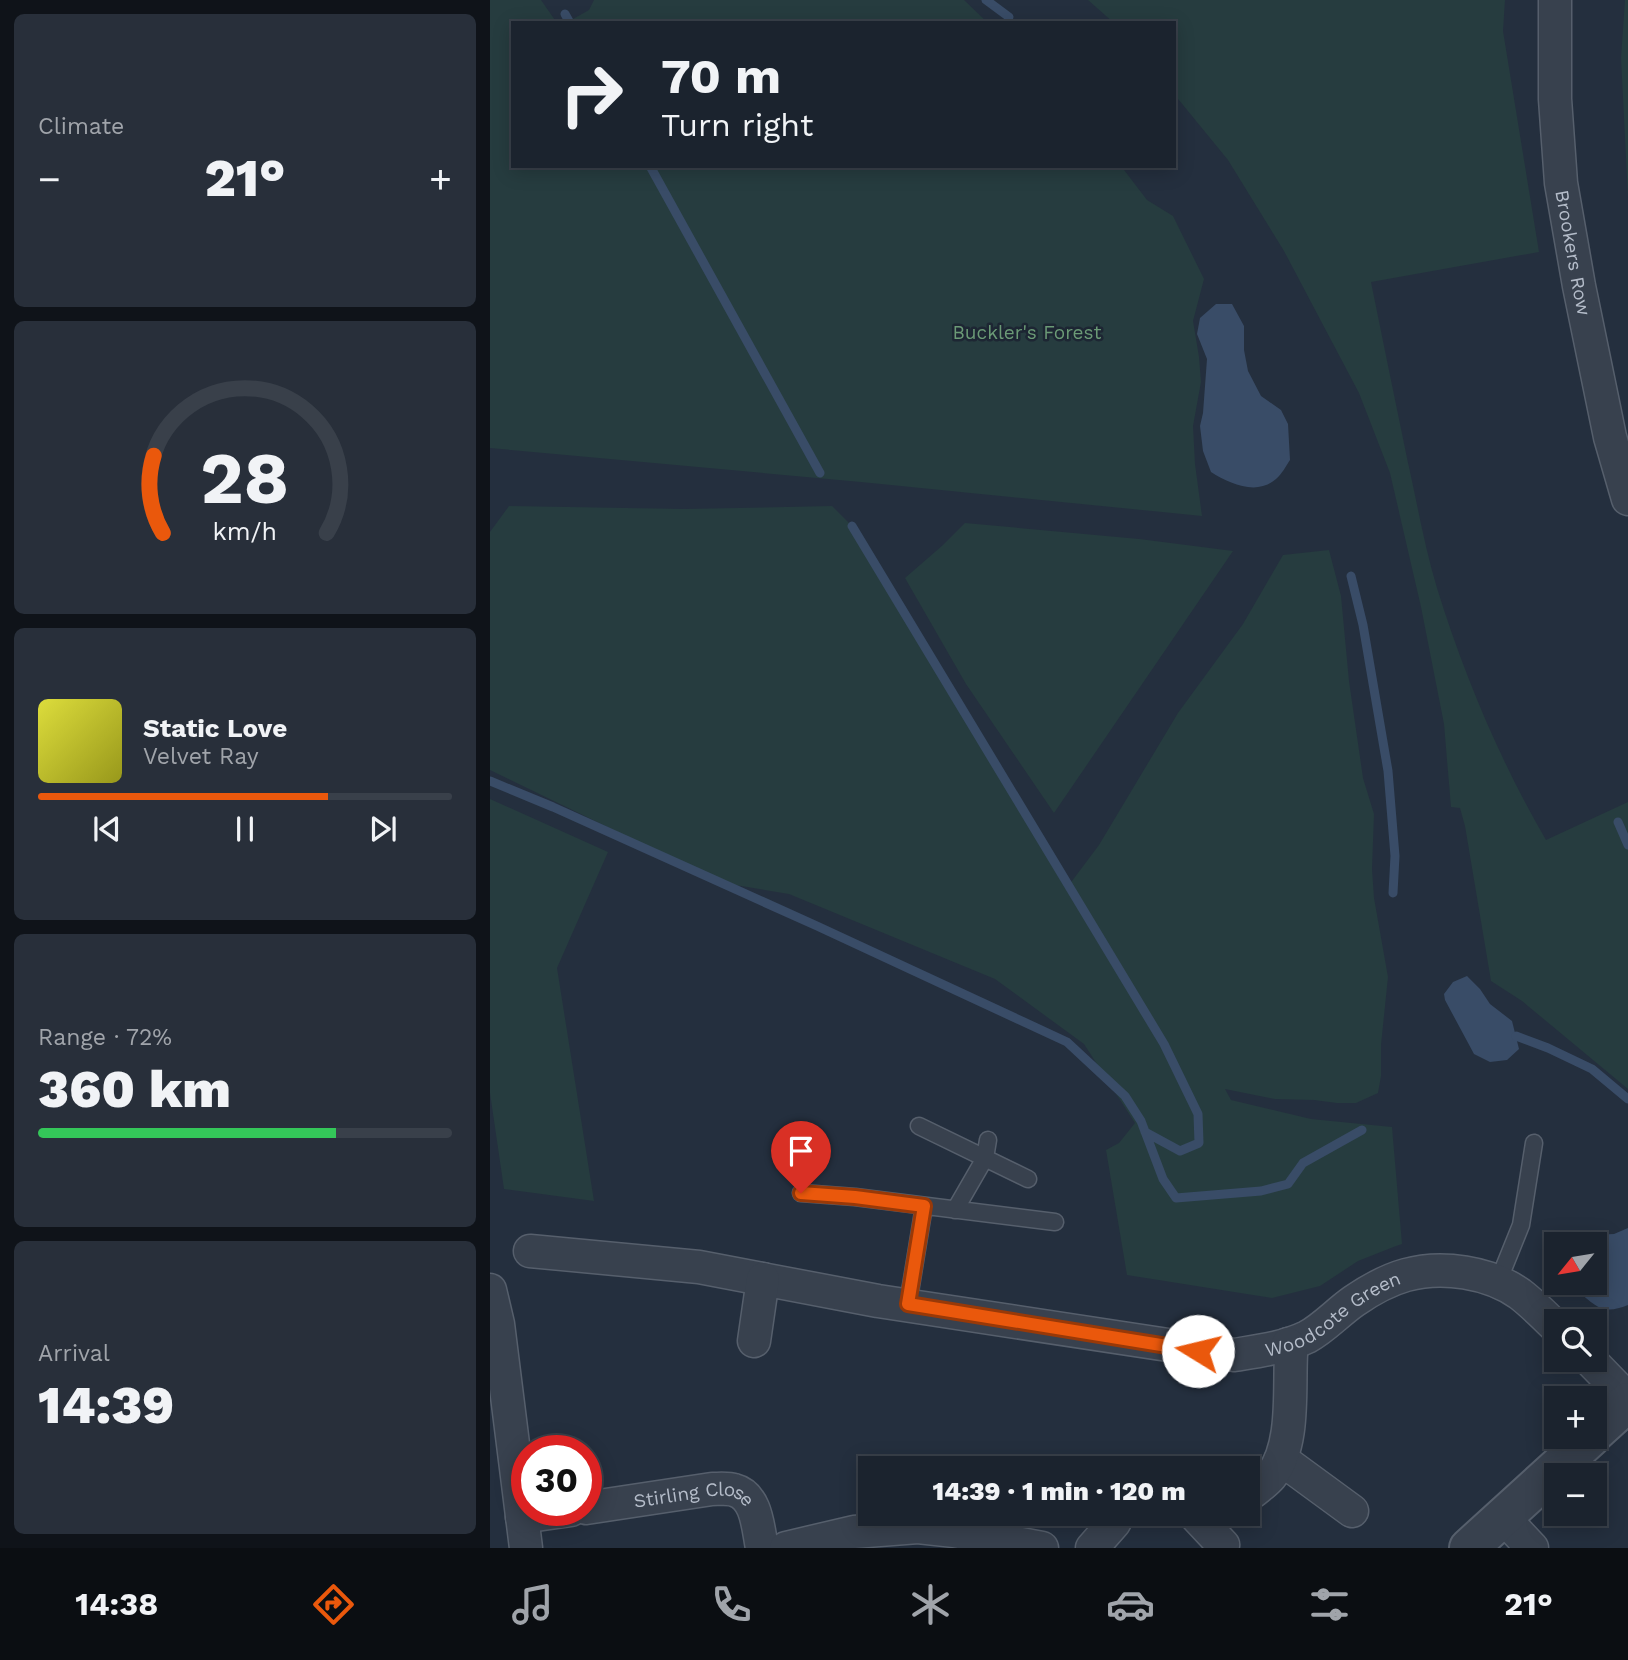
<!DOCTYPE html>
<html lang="en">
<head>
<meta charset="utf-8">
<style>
	body { margin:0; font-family:"Work Sans",sans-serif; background:#282f3a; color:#f1f3f6; height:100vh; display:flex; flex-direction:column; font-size:26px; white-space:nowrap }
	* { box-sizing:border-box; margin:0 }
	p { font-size:23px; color:#a0a4aa }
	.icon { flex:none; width:38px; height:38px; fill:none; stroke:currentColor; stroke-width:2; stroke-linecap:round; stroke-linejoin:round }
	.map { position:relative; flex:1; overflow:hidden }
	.details { display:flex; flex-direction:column; gap:14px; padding:14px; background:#0f1319; width:490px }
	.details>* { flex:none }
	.guide { position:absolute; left:21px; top:21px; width:665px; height:147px; border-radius:0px; box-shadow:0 4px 18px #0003,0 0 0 2px #39404a; background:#1b232e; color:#f1f3f6; overflow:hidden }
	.needle { width:46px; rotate:240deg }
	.tools { position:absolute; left:1054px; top:1232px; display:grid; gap:14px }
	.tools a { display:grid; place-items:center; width:63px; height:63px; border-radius:0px; background:#1b232e; box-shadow:0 4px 18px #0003,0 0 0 2px #39404a; font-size:35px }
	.speed { position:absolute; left:21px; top:1435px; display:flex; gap:14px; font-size:35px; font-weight:700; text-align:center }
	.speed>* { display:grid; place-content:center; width:91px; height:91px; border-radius:50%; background:#1b232e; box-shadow:0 4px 18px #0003,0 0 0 2px #39404a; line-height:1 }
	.speed .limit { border:10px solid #d22; background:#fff; color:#111 }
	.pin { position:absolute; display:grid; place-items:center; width:60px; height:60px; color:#fff; margin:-72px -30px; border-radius:50% 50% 50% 0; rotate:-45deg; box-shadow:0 0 7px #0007 }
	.pin .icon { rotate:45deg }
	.me { position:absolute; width:77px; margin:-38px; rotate:279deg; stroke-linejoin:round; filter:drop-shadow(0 0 5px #0008) }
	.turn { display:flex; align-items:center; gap:24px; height:147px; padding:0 35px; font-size:32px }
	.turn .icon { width:91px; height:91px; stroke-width:2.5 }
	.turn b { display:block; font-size:49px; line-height:60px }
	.big { font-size:52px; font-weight:800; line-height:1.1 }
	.details .widget { flex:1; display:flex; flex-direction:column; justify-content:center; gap:10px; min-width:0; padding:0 24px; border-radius:10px; background:#282f3a }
	.details .dial { align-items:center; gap:0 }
	.dial svg { height:182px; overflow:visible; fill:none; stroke:#39404a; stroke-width:7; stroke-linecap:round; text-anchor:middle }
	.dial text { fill:#f1f3f6; stroke:none }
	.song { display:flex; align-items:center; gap:21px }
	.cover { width:84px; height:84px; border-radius:10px; background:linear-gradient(135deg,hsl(60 70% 55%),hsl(60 70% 35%)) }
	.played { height:7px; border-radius:4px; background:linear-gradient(90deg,#ea580c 70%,#39404a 70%) }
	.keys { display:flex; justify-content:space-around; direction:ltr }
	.heat { display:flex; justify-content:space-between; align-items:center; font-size:38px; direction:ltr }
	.charge { height:10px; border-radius:5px; background:linear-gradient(90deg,#34c759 72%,#39404a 0) }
	.trip { position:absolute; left:368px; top:1456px; width:402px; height:70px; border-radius:0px; background:#1b232e; box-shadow:0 4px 18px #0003,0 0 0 2px #39404a; font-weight:800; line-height:70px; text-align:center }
	.dock { display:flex; height:112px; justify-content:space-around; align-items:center; background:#0b0e12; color:#a0a4aa }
	.dock .icon { width:49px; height:49px }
	.dock .selected { color:#ea580c }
	.dock b { font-size:32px; color:#f1f3f6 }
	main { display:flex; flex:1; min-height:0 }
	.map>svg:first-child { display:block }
	.green { fill:#263c3f }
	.water { fill:#394c67 }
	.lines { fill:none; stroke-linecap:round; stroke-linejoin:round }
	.stream { stroke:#394c67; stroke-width:9 }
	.service-casing { stroke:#565f6c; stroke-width:19 }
	.minor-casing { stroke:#565f6c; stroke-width:35 }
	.tertiary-casing { stroke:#565f6c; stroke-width:42 }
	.service { stroke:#38414e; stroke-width:16 }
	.minor { stroke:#38414e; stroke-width:32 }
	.tertiary { stroke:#38414e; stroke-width:38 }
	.route-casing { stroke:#983908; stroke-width:18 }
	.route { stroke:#ea580c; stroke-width:12 }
	.labels { text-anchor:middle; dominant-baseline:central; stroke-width:5; stroke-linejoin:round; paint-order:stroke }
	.street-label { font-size:19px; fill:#b4bcc9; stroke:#1d2633 }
	.park-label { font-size:19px; fill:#6b9a76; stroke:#1d2633 }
</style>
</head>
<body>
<main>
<section class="details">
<div class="widget"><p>Climate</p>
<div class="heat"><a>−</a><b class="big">21°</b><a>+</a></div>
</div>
<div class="widget dial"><svg viewBox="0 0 100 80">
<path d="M14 69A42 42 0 1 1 86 69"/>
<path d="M14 69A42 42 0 0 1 10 35" stroke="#ea580c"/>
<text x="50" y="56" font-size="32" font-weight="700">28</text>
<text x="50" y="72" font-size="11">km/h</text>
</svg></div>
<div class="widget">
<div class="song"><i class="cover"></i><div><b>Static Love</b><p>Velvet Ray</p></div></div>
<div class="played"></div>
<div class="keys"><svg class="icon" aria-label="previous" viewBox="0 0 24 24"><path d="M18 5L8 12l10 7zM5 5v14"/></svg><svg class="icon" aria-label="pause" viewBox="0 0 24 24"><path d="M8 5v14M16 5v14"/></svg><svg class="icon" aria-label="next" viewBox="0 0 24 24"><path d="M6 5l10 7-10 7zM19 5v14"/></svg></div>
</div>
<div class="widget"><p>Range · 72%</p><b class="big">360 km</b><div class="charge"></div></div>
<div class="widget"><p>Arrival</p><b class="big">14:39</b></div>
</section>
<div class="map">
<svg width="1138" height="1548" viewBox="0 0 1138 1548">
	<rect width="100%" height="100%" fill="#242f3e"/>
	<!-- green -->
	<path class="green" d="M 0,0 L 51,0 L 67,23 L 23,23 L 23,166 L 631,166 L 657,200 L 683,216 L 714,279 L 703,321 L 709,357 L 711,382 L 703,426 L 705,464 L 712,516 L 371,482 L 0,448 Z
		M 104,0 L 474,0 L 498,23 L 76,23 L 99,10 Z
		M 598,0 L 1015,0 L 1013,31 L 1049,252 L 881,282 C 893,341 905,400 917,458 C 927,502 934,545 947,588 C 974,675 1010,761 1056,840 L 1138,802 L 1138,1089 L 1032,1001 L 1001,981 L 975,826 L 970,808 L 961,807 L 954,724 L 931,607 L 900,473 L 869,393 L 794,251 L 738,160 L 684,94 L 684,23 L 624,23 Z
		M 1135,0 L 1138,0 L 1138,198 L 1131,58 Z
		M 19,506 L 195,509 L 342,506 L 362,526 L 576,889 L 609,845 L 688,713 L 753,624 L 793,555 L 839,550 L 851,596 L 859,681 L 873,778 L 884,814 L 882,869 L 884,898 L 898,977 L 891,1045 L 891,1076 L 888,1093 L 866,1103 L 847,1103 L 824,1100 L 785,1099 L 735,1089 L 741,1100 L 821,1119 L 902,1127 L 912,1244 L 906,1246 L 868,1261 L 830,1286 L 782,1298 L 637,1275 L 616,1150 L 629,1143 L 645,1123 L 594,1044 L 505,979 L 299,894 L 233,883 L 0,770 L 0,532 Z
		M 475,523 L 649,539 L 743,551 L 564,813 L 476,684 L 415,578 L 453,545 Z
		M 0,799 L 118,852 L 67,968 L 104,1201 L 14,1189 L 0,1093 Z"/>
	<!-- water -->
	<path class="water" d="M 726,304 L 742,304 L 754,326 L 754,350 L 758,371 L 771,396 L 791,410 L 798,424 L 800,460 C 796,466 792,474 786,479 C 767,496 740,484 721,472 L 713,451 L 710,426 L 713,413 L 717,359 L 707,334 L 710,318 Z
		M 977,976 L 990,989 L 1000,1004 L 1022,1021 L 1029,1049 L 1017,1060 L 1000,1062 L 984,1054 L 955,1000 L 954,994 L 963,982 Z
		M 1138,1228 L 1138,1305 C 1114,1315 1106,1307 1089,1292 L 1088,1283 L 1104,1283 L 1104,1244 L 1092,1244 L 1103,1235 L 1124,1234 Z"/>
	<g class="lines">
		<!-- stream -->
		<path class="stream" d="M 496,0 L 519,17
			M 75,14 L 80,23
			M 160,166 L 330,473
			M 362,526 L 674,1044 L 708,1114 L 709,1143 L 690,1151 L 655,1132
			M 861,576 L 873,625 L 898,771 L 905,856 L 903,893
			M 0,781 L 63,807 L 327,926 L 577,1042 L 635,1096 L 651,1121 L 673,1179 L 686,1198 L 771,1191 L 798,1184 L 813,1163 L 872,1130
			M 1128,822 L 1138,845
			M 1026,1036 L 1058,1048 L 1102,1069 L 1138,1099"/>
		<!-- service casing -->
		<g class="service-casing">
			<path id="service" d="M 429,1126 L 538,1179
				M 311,1193 L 365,1197 L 565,1222
				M 465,1210 L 495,1158 L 498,1140
				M 1008,1282 L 1031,1225 L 1044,1143
				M 418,1304 L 434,1206"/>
		</g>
		<!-- minor casing -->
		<g class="minor-casing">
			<g id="minor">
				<path id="s1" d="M 1065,0 L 1065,99 L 1071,183 L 1089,286 L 1120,437 L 1138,499"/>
				<path id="s2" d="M 40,1251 L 209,1267 L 388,1301 L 744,1355 C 768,1351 794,1348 817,1337 C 834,1328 848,1312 864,1301 C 880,1290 898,1280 916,1275 C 952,1265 999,1272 1030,1294 C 1043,1304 1054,1315 1066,1327"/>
				<path d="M 0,1290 L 8,1324 L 36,1548"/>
				<path d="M 264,1341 L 273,1279"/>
				<path d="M 1100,1360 L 1138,1399"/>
				<path d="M 791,1459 L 862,1511"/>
				<path d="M 764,1491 C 770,1486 776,1482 781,1476 C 805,1446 799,1391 801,1354 L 798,1344"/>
				<path id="s3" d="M 96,1508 L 222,1489 C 229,1489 238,1488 244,1490 C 267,1496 268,1528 272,1548"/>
				<path d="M 704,1514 L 733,1545 L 732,1548"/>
				<path d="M 32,1517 L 81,1510"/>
				<path d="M 1014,1518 L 1042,1548"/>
				<path d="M 296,1548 L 364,1532 L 428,1527 L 464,1531 L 552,1548"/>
				<path d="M 602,1548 L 624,1523 L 629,1514"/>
			</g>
		</g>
		<!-- tertiary casing -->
		<g class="tertiary-casing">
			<path id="tertiary" d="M 1104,1433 L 1138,1402
				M 979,1548 L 1101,1437"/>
		</g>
		<!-- service -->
		<use href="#service" class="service"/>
		<!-- minor -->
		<use href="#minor" class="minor"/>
		<!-- tertiary -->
		<use href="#tertiary" class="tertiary"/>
	</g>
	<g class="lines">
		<!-- route casing -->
		<g class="route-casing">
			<path id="route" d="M 311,1193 L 365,1197 L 434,1206 L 418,1304 L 708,1351"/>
		</g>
		<!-- route -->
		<use href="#route" class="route"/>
	</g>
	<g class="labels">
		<!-- street labels -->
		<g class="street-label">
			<text stroke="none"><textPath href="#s1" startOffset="254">Brookers Row</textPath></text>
			<text stroke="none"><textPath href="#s2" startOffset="821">Woodcote Green</textPath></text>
			<text stroke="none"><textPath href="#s3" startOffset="110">Stirling Close</textPath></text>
		</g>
		<!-- park labels -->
		<g class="park-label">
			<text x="537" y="332">Buckler's Forest</text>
		</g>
	</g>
</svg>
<div class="tools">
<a><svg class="needle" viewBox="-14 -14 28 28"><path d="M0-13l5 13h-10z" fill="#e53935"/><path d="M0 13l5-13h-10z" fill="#a0a4aa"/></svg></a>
<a><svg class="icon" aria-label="search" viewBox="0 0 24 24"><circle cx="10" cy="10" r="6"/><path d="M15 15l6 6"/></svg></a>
<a>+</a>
<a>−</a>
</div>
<div class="speed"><div class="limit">30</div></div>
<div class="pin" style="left:311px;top:1193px;background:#d93025"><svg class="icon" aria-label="arrive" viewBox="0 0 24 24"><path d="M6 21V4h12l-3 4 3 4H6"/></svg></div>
<svg class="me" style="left:708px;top:1351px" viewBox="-20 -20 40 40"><circle r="19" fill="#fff"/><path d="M0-13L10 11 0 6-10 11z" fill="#ea580c"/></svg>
<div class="trip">14:39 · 1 min · 120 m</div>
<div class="guide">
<div class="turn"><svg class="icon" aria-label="right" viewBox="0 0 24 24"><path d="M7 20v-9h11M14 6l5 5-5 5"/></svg><div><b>70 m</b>Turn right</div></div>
</div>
</div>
</main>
<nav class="dock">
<b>14:38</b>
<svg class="icon selected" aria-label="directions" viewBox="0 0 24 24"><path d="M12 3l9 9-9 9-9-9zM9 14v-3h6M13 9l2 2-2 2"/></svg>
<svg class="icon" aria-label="music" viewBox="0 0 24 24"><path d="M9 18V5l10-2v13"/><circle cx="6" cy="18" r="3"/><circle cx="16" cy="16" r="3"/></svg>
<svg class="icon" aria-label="phone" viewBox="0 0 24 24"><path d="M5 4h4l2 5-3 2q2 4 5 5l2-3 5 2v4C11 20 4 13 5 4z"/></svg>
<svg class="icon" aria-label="climate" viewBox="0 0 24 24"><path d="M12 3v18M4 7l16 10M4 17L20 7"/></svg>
<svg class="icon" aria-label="car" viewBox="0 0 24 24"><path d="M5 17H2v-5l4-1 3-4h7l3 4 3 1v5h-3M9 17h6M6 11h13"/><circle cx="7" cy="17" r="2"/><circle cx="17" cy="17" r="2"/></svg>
<svg class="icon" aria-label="filters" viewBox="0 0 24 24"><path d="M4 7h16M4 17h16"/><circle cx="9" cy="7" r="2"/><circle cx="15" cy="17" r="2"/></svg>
<b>21°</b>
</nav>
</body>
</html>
